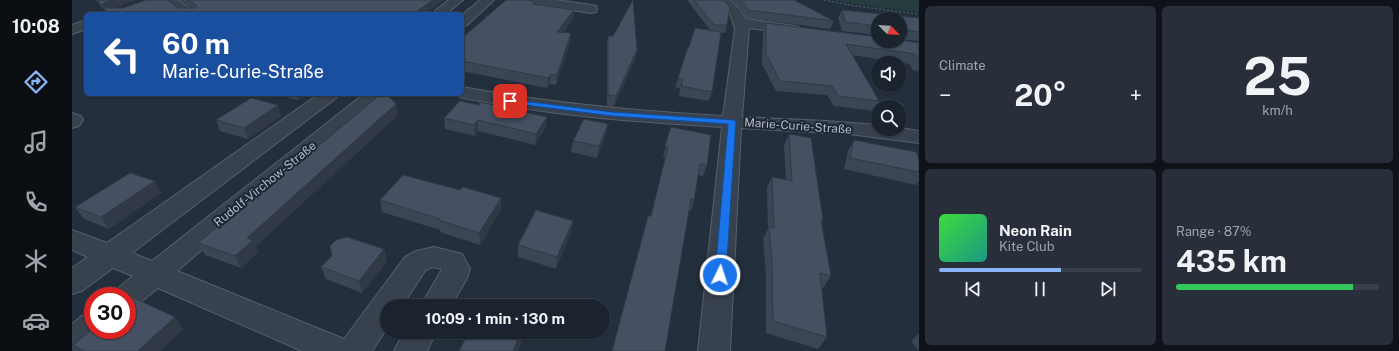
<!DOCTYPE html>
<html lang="en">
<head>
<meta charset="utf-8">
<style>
	body { margin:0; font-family:"Public Sans",sans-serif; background:#282f3a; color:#f1f3f6; height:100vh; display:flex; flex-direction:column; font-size:15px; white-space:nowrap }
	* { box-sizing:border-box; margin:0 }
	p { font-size:13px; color:#a0a4aa }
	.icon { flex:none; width:22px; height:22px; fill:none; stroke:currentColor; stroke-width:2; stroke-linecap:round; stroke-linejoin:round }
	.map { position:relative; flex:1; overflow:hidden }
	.side { display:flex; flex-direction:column; gap:6px; padding:6px; background:#0f1319; width:480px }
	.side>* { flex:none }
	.guide { position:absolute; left:12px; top:12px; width:380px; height:84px; border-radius:6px; box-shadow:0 1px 3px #0004,0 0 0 1px #39404a; background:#1a4fa0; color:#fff; overflow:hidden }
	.needle { width:26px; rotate:114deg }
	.buttons { position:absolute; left:799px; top:12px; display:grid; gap:8px }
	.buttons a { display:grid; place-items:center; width:36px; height:36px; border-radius:50%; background:#1b232e; box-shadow:0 1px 3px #0004,0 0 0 1px #39404a; font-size:20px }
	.speed { position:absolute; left:12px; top:287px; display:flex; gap:8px; font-size:20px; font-weight:700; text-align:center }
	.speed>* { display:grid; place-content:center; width:52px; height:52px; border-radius:50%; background:#1b232e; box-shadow:0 1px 3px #0004,0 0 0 1px #39404a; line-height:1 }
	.speed .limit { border:6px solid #d22; background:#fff; color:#111 }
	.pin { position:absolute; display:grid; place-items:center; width:34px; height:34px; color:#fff; margin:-17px; border-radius:8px; box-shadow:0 2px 6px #0006 }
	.me { position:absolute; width:44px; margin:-22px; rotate:4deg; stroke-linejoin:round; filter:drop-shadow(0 0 3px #0008) }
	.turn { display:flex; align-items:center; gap:14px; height:84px; padding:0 12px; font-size:18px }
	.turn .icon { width:52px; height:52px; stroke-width:2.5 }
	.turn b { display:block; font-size:28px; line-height:34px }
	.big { font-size:30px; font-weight:700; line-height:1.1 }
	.side .card { flex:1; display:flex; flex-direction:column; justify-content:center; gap:6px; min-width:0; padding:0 14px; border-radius:6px; background:#282f3a }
	.side .dial { align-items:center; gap:0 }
	.dial b { font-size:52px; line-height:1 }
	.song { display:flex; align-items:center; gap:12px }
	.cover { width:48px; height:48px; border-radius:6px; background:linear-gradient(135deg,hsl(120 70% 55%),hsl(170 70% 35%)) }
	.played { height:4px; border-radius:2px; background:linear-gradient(90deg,#8ab4f8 60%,#39404a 60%) }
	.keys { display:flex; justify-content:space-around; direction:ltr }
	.heat { display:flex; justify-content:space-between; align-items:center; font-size:22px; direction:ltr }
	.charge { height:6px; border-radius:3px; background:linear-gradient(90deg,#34c759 87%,#39404a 0) }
	.side .tiles { flex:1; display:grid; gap:6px; grid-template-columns:repeat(2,1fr) }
	.trip { position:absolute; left:308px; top:299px; width:230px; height:40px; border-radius:20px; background:#1b232e; box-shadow:0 1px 3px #0004,0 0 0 1px #39404a; font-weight:700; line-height:40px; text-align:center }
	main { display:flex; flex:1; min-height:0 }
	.tabs { display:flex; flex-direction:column; width:72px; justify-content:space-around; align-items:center; background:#0b0e12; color:#a0a4aa }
	.tabs .icon { width:28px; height:28px }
	.tabs .on { color:#8ab4f8 }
	.tabs b { font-size:18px; color:#f1f3f6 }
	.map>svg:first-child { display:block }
	.green { fill:#263c3f }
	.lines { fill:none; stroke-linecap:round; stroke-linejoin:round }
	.minor-casing { stroke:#565f6c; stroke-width:2 }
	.path { stroke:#44595c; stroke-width:1.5; stroke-dasharray:2 2; stroke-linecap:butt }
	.minor { fill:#38414e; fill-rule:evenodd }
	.wall { fill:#3b4654 }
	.shaded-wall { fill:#303945 }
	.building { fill:#455162; stroke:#303945 }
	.route { fill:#1a73e8; stroke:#114b97 }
	.labels { text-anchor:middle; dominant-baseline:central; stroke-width:4; stroke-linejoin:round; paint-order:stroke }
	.street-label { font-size:12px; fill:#b4bcc9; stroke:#1d2633 }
</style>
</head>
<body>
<main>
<nav class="tabs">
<b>10:08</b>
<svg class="icon on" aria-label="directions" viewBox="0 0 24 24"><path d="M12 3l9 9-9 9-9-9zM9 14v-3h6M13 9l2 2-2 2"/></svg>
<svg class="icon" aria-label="music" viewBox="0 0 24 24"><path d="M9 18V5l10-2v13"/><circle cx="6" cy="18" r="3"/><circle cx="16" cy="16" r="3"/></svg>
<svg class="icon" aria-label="phone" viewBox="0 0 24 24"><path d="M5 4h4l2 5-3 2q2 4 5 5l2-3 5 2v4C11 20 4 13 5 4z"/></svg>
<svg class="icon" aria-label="climate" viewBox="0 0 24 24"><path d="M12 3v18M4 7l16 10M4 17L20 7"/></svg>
<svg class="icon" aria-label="car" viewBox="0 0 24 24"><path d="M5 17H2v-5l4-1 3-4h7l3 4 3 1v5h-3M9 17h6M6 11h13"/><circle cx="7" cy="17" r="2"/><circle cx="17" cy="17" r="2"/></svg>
</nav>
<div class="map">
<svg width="847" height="351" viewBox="0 0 847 351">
	<rect width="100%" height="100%" fill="#242f3e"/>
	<!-- green -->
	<path class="green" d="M 762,0 L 847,0 L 847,12 L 789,5 Z"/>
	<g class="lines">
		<!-- minor casing -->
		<g class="minor-casing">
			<path id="minor" d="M 91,0 L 106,0 L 126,14 L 110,14 Z
				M 377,0 L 391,0 L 374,14 L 359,14 Z
				M 408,0 L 422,0 L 395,25 L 390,26 L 390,15 Z
				M 453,0 L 484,0 L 519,5 L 524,6 L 525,9 L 524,12 L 519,13 L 459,4 L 455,3 Z
				M 644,0 L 658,0 L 668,10 L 674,19 L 722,26 L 727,27 L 729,30 L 727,33 L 722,34 L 677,28 L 670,117 L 754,121 L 806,125 L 806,129 L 828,128 L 847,131 L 847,143 L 777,134 L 669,128 L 658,351 L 626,351 L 650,127 C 571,122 492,117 415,102 C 406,100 389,100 383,94 L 390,94 L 390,87 C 477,103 564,111 651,116 L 663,29 L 659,16 Z
				M 14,20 L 14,29 L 0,34 L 0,25 Z
				M 247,94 L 267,94 L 264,98 L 60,253 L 80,261 L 292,94 L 312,94 L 105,271 L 272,339 L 333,257 L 344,251 L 362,247 L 390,254 L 398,269 L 395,278 L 379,306 L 349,306 L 370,269 L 360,267 L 353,271 L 330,306 L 315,306 L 315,328 L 300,351 L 230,351 L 86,288 L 65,305 L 55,309 L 55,296 L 41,296 L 45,289 L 61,276 L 41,268 L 10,291 L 0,294 L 0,268 L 16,257 L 0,250 L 0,230 L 35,243 Z
				M 0,113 L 9,116 L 11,120 L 7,126 L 0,128 Z
				M 21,312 L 21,330 L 34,330 L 32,334 L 12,351 L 0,351 L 0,324 L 10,316 Z
				M 332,332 L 364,332 L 355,351 L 322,351 Z"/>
		</g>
		<!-- path -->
		<path class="path" d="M 752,0 L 783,6 L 847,14"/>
		<!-- minor -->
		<use href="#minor" class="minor"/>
	</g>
	<!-- wall -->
	<path class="wall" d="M 24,0 L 64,0 L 41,8 L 120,8 L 109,0 L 372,0 L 352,14 L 35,14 Z
		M 615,0 L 651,0 L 655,25 L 653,33 L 649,33 L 640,92 L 637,101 L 607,96 L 608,88 L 603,87 L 606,78 L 617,47 L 638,30 Z
		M 660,0 L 722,0 L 762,21 L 758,29 L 675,18 Z
		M 461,4 L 502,10 L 502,18 L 491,33 L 499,33 L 498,42 L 484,85 L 478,84 L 475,88 L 390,71 L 390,38 Z
		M 770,10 L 847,18 L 847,41 L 828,39 L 828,19 L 806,19 L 806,35 L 770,31 L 766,18 Z
		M 694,23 L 847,43 L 847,71 L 841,70 L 837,64 L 780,55 L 807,101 L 802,111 L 762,106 L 755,95 L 704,91 L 690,64 L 691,31 Z
		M 536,36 L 541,36 L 565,50 L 563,60 L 542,106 L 535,106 L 535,45 Z
		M 200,94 L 236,94 L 226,100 Z
		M 388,101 L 474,127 L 463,145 L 406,131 L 403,136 L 373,129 L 372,118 Z
		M 326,115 L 184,246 L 186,252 L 169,268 L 133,255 L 126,243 L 221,167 Z
		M 209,116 L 176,139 L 148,131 L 144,120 Z
		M 599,127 L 635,165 L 631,176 L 626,175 L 622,200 L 619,211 L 617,211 L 593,158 L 591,157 Z
		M 717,134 L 751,220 L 749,223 L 759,276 L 751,288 L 749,287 L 755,337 L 746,349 L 694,333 L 694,273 L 691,239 L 696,229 L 695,188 L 700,177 L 714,180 L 712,145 Z
		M 534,135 L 525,158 L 499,152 L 501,141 Z
		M 782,140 L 847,160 L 847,181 L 844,185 L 772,169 L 776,151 Z
		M 89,193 L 37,229 L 12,219 L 3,207 Z
		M 308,200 L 429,209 L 408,245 L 368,232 L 368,230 L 310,212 Z
		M 501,221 L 499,233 L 484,269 L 446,257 L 446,245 Z
		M 312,249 L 315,261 L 290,293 L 254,279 L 249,267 Z
		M 103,317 L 111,329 L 88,351 L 7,351 L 1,345 Z
		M 847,333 L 847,351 L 839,341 Z"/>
	<!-- shaded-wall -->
	<path class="shaded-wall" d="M 40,0 L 64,0 L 36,10 L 32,8 L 34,12 L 34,13 L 30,5 L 33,2 Z
		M 361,0 L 372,0 L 352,14 L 341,14 Z
		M 502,10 L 502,18 L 484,41 L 485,32 Z
		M 499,33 L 498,42 L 484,85 L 485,75 Z
		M 565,50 L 563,60 L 542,106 L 544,96 Z
		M 479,74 L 478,84 L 475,88 L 476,78 Z
		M 225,94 L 236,94 L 226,100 Z
		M 324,104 L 326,115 L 184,246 L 186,252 L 169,268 L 163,256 L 175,238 Z
		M 206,105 L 209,116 L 176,139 L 172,128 Z
		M 475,117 L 474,127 L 463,145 L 464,134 Z
		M 406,120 L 406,131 L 403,136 L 402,125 Z
		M 536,124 L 534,135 L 525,158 L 527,146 Z
		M 83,181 L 89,193 L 37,229 L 29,217 Z
		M 429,198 L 429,209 L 408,245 L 407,233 Z
		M 501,221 L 499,233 L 484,269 L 485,257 Z
		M 312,249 L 315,261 L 290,293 L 287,281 Z
		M 103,317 L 111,329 L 88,351 L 66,351 Z
		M 449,332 L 452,332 L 452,336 L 446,351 L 441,351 Z"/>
	<!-- building -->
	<path class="building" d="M 26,0 L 40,0 L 33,2 L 30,5 Z
		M 74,0 L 95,0 L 106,8 L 123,8 L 125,6 L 116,0 L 361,0 L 341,14 L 37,14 L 32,8 L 51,8 Z
		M 434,0 L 455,0 L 462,1 L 461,4 L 502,10 L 485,32 L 499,33 L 485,75 L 479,74 L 476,78 L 390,61 L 390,38 Z
		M 561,0 L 565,50 L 544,96 L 536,95 L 536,36 L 541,36 Z
		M 622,0 L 651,0 L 658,7 L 655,25 L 642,25 Z
		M 668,0 L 722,0 L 762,21 L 677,10 Z
		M 770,10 L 847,18 L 847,32 L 833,30 L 828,30 L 828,19 L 806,19 L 806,26 L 773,22 Z
		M 694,23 L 806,37 L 806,41 L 828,41 L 828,40 L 847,43 L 847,61 L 846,60 L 843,54 L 774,44 L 807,101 L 766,96 L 760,86 L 708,81 L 694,54 Z
		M 623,28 L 649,32 L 640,92 L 609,86 L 611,79 L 606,78 L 616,47 L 617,47 Z
		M 309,94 L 314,94 L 324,104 L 175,238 L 181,240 L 163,256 L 126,243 L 218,166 L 221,167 Z
		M 179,98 L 206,105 L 172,128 L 144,120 Z
		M 388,101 L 407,105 L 408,102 L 475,117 L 464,134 L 406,120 L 402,125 L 372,118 Z
		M 512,119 L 536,124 L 527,146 L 501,141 Z
		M 599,127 L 639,135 L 635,165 L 628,164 L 622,200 L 619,199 L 593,351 L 540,351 L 576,216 L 579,216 L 596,147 L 593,146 Z
		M 717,134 L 739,138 L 751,220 L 749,220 L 759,276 L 748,273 L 755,337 L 701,321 L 700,261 L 697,227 L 702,228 L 700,177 L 720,181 Z
		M 782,140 L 844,152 L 847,160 L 847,172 L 778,158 Z
		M 58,173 L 83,181 L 29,217 L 3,207 Z
		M 331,175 L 388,190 L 391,187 L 429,198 L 407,233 L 367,220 L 368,219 L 308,200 Z
		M 464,210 L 501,221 L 485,257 L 446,245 Z
		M 275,237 L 312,249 L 287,281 L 249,267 L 260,256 L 258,246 L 264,240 Z
		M 60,297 L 103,317 L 66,351 L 12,351 L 1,345 L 21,329 L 21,330 L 55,330 L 55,301 Z
		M 397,332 L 449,332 L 441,351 L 387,351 Z"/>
	<!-- route -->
	<path class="route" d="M 435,99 L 540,112 L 663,120 L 664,122 L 654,275 L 652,278 L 648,279 L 644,278 L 643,275 L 656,124 L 540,116 L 438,103 L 435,102 Z"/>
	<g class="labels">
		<!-- street labels -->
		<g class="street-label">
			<text transform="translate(726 126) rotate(4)">Marie-Curie-Straße</text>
			<text transform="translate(193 184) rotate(-39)">Rudolf-Virchow-Straße</text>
		</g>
	</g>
</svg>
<div class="buttons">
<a><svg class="needle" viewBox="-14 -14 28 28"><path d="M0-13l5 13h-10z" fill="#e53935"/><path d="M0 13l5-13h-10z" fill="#a0a4aa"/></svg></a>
<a><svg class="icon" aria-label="sound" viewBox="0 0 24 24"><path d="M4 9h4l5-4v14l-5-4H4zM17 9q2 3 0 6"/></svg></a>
<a><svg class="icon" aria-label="search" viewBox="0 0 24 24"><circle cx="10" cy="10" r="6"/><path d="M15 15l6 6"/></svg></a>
</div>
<div class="speed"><div class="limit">30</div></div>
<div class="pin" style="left:438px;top:101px;background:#d93025"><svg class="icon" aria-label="arrive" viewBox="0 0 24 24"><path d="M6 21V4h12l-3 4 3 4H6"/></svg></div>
<svg class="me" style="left:648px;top:275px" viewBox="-20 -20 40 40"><circle r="17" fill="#1a73e8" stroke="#fff" stroke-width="3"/><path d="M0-11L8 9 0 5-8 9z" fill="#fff"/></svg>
<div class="trip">10:09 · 1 min · 130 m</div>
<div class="guide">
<div class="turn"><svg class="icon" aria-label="left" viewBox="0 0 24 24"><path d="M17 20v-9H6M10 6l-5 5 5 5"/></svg><div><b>60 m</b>Marie-Curie-Straße</div></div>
</div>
</div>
<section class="side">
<div class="tiles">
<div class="card"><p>Climate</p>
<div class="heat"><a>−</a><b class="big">20°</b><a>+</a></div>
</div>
<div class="card dial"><b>25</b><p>km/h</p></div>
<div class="card">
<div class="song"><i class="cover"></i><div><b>Neon Rain</b><p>Kite Club</p></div></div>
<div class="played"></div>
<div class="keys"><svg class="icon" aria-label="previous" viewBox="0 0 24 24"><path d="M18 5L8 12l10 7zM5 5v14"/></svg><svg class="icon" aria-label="pause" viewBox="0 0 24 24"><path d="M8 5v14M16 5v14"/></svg><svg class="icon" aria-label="next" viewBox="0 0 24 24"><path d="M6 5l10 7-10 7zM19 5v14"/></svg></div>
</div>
<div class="card"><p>Range · 87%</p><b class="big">435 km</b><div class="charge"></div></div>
</div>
</section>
</main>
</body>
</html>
